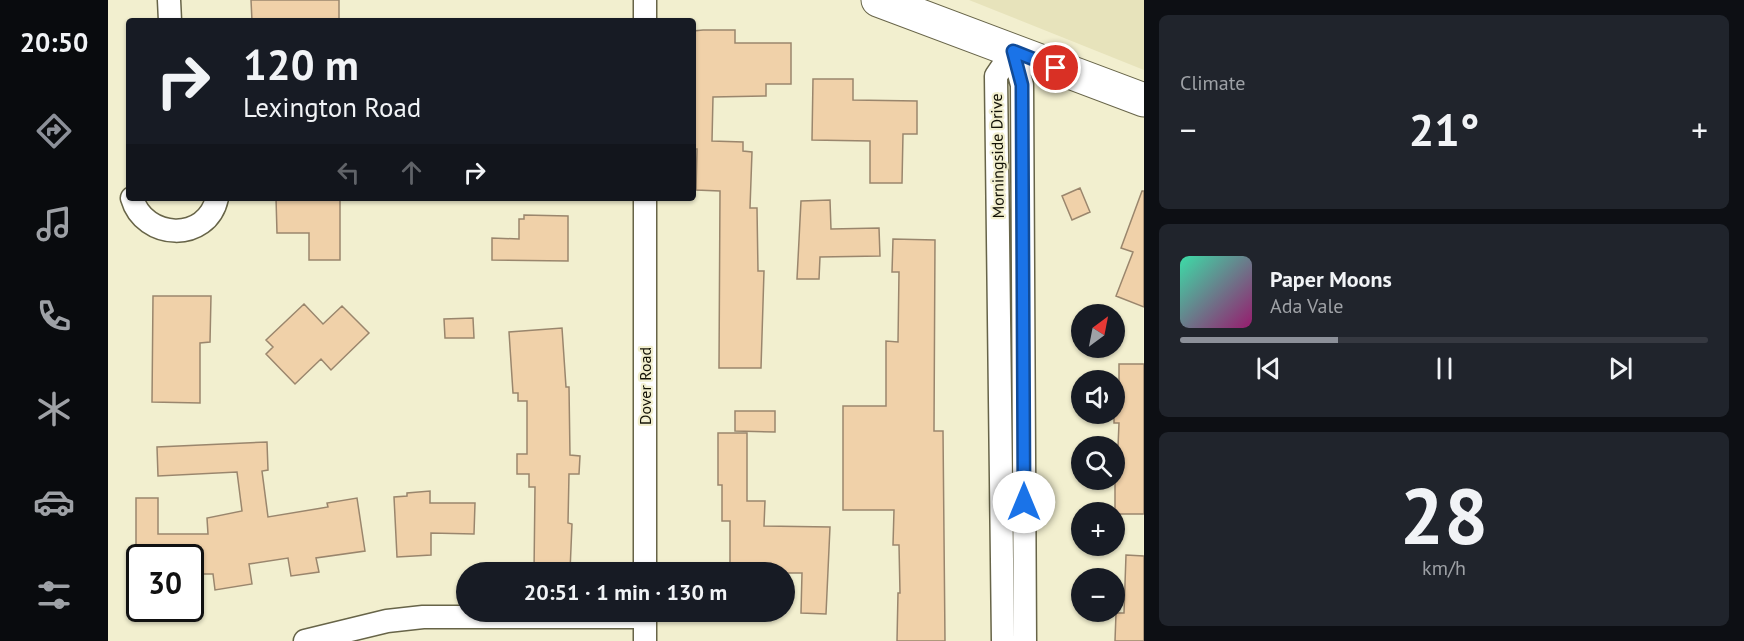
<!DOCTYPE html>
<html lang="en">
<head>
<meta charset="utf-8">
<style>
	body { margin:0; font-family:"PT Sans",sans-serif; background:#20242c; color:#f1f3f6; height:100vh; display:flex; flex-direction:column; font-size:22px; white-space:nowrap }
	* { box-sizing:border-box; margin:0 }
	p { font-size:20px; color:#9ea1a6 }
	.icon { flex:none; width:33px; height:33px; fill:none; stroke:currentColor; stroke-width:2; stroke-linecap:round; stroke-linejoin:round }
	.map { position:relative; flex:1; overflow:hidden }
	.sheet { display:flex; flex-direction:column; gap:15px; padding:15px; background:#0d0f14; width:600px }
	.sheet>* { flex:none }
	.top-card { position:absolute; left:18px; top:18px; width:570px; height:183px; border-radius:6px; box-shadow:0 2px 4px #0004; background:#171b24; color:#f1f3f6; overflow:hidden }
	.needle { width:39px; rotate:32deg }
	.controls { position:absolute; left:963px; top:304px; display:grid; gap:12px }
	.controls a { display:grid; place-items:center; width:54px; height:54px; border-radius:50%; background:#171b24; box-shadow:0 2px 4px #0004; font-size:30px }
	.speed { position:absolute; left:18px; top:544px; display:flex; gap:12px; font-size:30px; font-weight:700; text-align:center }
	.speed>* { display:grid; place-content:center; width:78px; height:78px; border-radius:50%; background:#171b24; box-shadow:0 2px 4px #0004; line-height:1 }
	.speed .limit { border:3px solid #111; border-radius:9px; background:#fff; color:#111 }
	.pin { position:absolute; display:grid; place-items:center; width:51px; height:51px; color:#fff; margin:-26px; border:3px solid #fff; border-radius:50%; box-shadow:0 2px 6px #0007 }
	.me { position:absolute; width:66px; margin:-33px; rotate:0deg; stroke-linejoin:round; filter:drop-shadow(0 0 4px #0008) }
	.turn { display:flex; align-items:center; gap:21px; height:126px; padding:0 18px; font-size:27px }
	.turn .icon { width:78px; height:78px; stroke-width:2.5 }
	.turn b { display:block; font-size:42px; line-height:51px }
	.lanes { display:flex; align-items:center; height:57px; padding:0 18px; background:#0003; justify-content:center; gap:30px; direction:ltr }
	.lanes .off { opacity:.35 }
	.big { font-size:45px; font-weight:800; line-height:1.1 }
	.sheet .tile { flex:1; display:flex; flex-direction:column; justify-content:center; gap:9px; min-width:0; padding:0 21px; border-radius:9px; background:#20242c }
	.sheet .dial { align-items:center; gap:0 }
	.dial b { font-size:78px; line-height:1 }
	.song { display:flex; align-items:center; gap:18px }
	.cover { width:72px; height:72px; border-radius:9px; background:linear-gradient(135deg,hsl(160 70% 55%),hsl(320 70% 35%)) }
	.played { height:6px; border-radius:3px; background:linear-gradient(90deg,#8c9099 30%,#363941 30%) }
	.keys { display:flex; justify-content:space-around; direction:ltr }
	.heat { display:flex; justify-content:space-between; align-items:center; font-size:33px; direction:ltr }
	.trip { position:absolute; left:348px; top:562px; width:339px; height:60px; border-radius:30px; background:#171b24; box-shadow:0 2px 4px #0004; font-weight:800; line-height:60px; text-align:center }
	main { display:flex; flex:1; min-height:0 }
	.menu { display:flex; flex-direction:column; width:108px; justify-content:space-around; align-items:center; background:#090b0e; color:#9ea1a6 }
	.menu .icon { width:42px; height:42px }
	.menu .selected { color:#8c9099 }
	.menu b { font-size:27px; color:#f1f3f6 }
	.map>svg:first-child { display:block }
	.built { fill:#e7e3bb }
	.building { fill:#f0d1a9; stroke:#9a866d; stroke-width:1.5 }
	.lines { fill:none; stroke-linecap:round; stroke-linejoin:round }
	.street-casing { stroke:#676448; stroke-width:25 }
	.primary-casing { stroke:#676448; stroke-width:35 }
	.street { stroke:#fff; stroke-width:22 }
	.primary { stroke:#fff; stroke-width:33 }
	.route-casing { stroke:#114b97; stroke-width:15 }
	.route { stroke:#1a73e8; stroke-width:10 }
	.labels { text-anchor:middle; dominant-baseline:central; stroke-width:4.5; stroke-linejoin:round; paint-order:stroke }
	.street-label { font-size:16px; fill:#111005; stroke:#f2efcf }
</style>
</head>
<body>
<main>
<nav class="menu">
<b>20:50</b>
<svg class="icon selected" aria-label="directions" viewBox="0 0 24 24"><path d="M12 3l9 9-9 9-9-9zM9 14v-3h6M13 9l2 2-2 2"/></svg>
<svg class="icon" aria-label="music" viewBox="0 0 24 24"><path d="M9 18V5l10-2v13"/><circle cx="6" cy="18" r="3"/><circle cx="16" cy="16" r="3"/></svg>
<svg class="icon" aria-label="phone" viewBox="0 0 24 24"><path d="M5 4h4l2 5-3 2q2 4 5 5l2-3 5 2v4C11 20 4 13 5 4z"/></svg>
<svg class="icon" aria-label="climate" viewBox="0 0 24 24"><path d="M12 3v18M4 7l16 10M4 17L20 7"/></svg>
<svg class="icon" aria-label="car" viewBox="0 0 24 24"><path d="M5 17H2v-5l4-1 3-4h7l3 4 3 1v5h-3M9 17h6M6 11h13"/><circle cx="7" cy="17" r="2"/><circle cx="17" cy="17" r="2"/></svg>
<svg class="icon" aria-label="filters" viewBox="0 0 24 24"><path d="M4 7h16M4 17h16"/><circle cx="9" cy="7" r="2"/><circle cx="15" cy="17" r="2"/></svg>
</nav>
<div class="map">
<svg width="1036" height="641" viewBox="0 0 1036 641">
	<rect width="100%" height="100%" fill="#f2efcf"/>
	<!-- built -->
	<path class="built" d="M 861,0 L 1036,0 L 1036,70 Z"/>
	<!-- building -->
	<path class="building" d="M 143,0 L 231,0 L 231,21 L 144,21 Z
		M 595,30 L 627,30 L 627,43 L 683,43 L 683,84 L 658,84 L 658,96 L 605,97 L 604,141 L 635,142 L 635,151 L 644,152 L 642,208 L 649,208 L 650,271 L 656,271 L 653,368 L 611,368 L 612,191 L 588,190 L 589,149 L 585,149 L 585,31 Z
		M 705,79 L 745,79 L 745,100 L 809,101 L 809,134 L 795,134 L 794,183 L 762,183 L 762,141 L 704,140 Z
		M 972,188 L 982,212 L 964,220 L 954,196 Z
		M 1034,191 L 1036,191 L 1036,307 L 1008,296 L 1025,252 L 1013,248 Z
		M 168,198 L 232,198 L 232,260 L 201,260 L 201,233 L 169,233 Z
		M 722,200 L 723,229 L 771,228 L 772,256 L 712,257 L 711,279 L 689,279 L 693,201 Z
		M 416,215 L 460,216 L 460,261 L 384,260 L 384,238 L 411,239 L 411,219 L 416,219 Z
		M 785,239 L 827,240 L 826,431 L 835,431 L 837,641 L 789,641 L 790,593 L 792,593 L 791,545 L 785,545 L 786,510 L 735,510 L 735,406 L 778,406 L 778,341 L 790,342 L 791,272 L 784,272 Z
		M 45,296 L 103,296 L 102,342 L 92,343 L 92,403 L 44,402 Z
		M 196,304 L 215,324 L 234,306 L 261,333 L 223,370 L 213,359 L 187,384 L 158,354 L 165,347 L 158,340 Z
		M 365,318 L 366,338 L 337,338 L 336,319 Z
		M 454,328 L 458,387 L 461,387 L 462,455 L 472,456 L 471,474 L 461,474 L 460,523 L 464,524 L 462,571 L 426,573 L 427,487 L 421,487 L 421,474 L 409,474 L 409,454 L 419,454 L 419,401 L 410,401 L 410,393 L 405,393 L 401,332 Z
		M 1011,364 L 1036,364 L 1036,514 L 1007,514 L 1007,470 L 1009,470 L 1011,423 L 1006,423 L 1006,401 L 1011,401 Z
		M 627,411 L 667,411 L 667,432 L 627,431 Z
		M 610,433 L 639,433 L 639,501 L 657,501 L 656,526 L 722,527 L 718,614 L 693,613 L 694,573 L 622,573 L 622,521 L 614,521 L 614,485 L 610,485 Z
		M 159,442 L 160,470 L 154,471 L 160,517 L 220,507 L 219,503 L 249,498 L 257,551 L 208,558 L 211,572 L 183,576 L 180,558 L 141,564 L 144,584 L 107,590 L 105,574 L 82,574 L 82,558 L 28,558 L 28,498 L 50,498 L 50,534 L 100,534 L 99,518 L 134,511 L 129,472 L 50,476 L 49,447 Z
		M 322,491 L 322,503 L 367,503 L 366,534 L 323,533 L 323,555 L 289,557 L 286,497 L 299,496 L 299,493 Z
		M 1018,555 L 1036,556 L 1036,641 L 1007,641 L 1008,613 L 1016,613 Z"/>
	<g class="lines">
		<!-- street casing -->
		<g class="street-casing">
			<path id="street" d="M 61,0 L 62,21
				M 537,0 L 537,21
				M 905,51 L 914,85 L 917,641
				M 24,198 C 36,240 99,243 109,198
				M 537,198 L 537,573
				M 197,641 L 279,621 L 315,617 L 537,617
				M 537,641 L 537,612
				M 895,641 L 888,76 L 905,51"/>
		</g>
		<!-- primary casing -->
		<g class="primary-casing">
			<path id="primary" d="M 770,0 L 1036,100"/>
		</g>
		<!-- street -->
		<use href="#street" class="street"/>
		<!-- primary -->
		<use href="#primary" class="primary"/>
	</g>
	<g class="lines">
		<!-- route casing -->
		<g class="route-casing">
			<path id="route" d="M 916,502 L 914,85 L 905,51 L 948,68"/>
		</g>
		<!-- route -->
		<use href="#route" class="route"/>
	</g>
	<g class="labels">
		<!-- street labels -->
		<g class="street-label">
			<text transform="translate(889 156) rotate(-91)">Morningside Drive</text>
			<text transform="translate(537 386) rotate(-90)">Dover Road</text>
		</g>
	</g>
</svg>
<div class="controls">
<a><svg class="needle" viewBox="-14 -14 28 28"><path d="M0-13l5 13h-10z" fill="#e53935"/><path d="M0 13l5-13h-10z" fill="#9ea1a6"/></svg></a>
<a><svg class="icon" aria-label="sound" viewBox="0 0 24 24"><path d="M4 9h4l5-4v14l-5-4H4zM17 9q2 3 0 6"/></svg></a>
<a><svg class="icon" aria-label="search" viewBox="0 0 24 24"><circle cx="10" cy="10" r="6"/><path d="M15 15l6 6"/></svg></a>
<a>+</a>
<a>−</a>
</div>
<div class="speed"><div class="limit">30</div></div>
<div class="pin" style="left:948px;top:68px;background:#d93025"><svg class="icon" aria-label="arrive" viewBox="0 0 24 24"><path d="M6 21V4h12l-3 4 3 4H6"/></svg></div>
<svg class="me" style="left:916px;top:502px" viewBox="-20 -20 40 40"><circle r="19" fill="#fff"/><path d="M0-13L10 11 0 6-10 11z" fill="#1a73e8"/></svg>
<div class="trip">20:51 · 1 min · 130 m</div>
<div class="top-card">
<div class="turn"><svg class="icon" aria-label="right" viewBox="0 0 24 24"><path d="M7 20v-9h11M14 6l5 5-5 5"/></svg><div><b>120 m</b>Lexington Road</div></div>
<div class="lanes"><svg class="icon off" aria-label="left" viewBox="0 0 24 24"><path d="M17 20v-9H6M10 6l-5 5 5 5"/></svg><svg class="icon off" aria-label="ahead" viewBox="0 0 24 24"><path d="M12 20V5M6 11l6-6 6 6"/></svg><svg class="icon" aria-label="right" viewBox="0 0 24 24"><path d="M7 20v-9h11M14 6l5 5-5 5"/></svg></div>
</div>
</div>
<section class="sheet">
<div class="tile"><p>Climate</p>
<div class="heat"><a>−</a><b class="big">21°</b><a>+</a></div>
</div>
<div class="tile">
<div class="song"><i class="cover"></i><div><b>Paper Moons</b><p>Ada Vale</p></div></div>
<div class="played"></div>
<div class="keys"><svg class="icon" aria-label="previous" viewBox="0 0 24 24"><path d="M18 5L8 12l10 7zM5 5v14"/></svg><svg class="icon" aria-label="pause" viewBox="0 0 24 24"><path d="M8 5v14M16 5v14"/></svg><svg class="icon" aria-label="next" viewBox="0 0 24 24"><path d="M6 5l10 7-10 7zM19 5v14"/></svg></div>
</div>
<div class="tile dial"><b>28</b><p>km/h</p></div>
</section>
</main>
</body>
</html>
